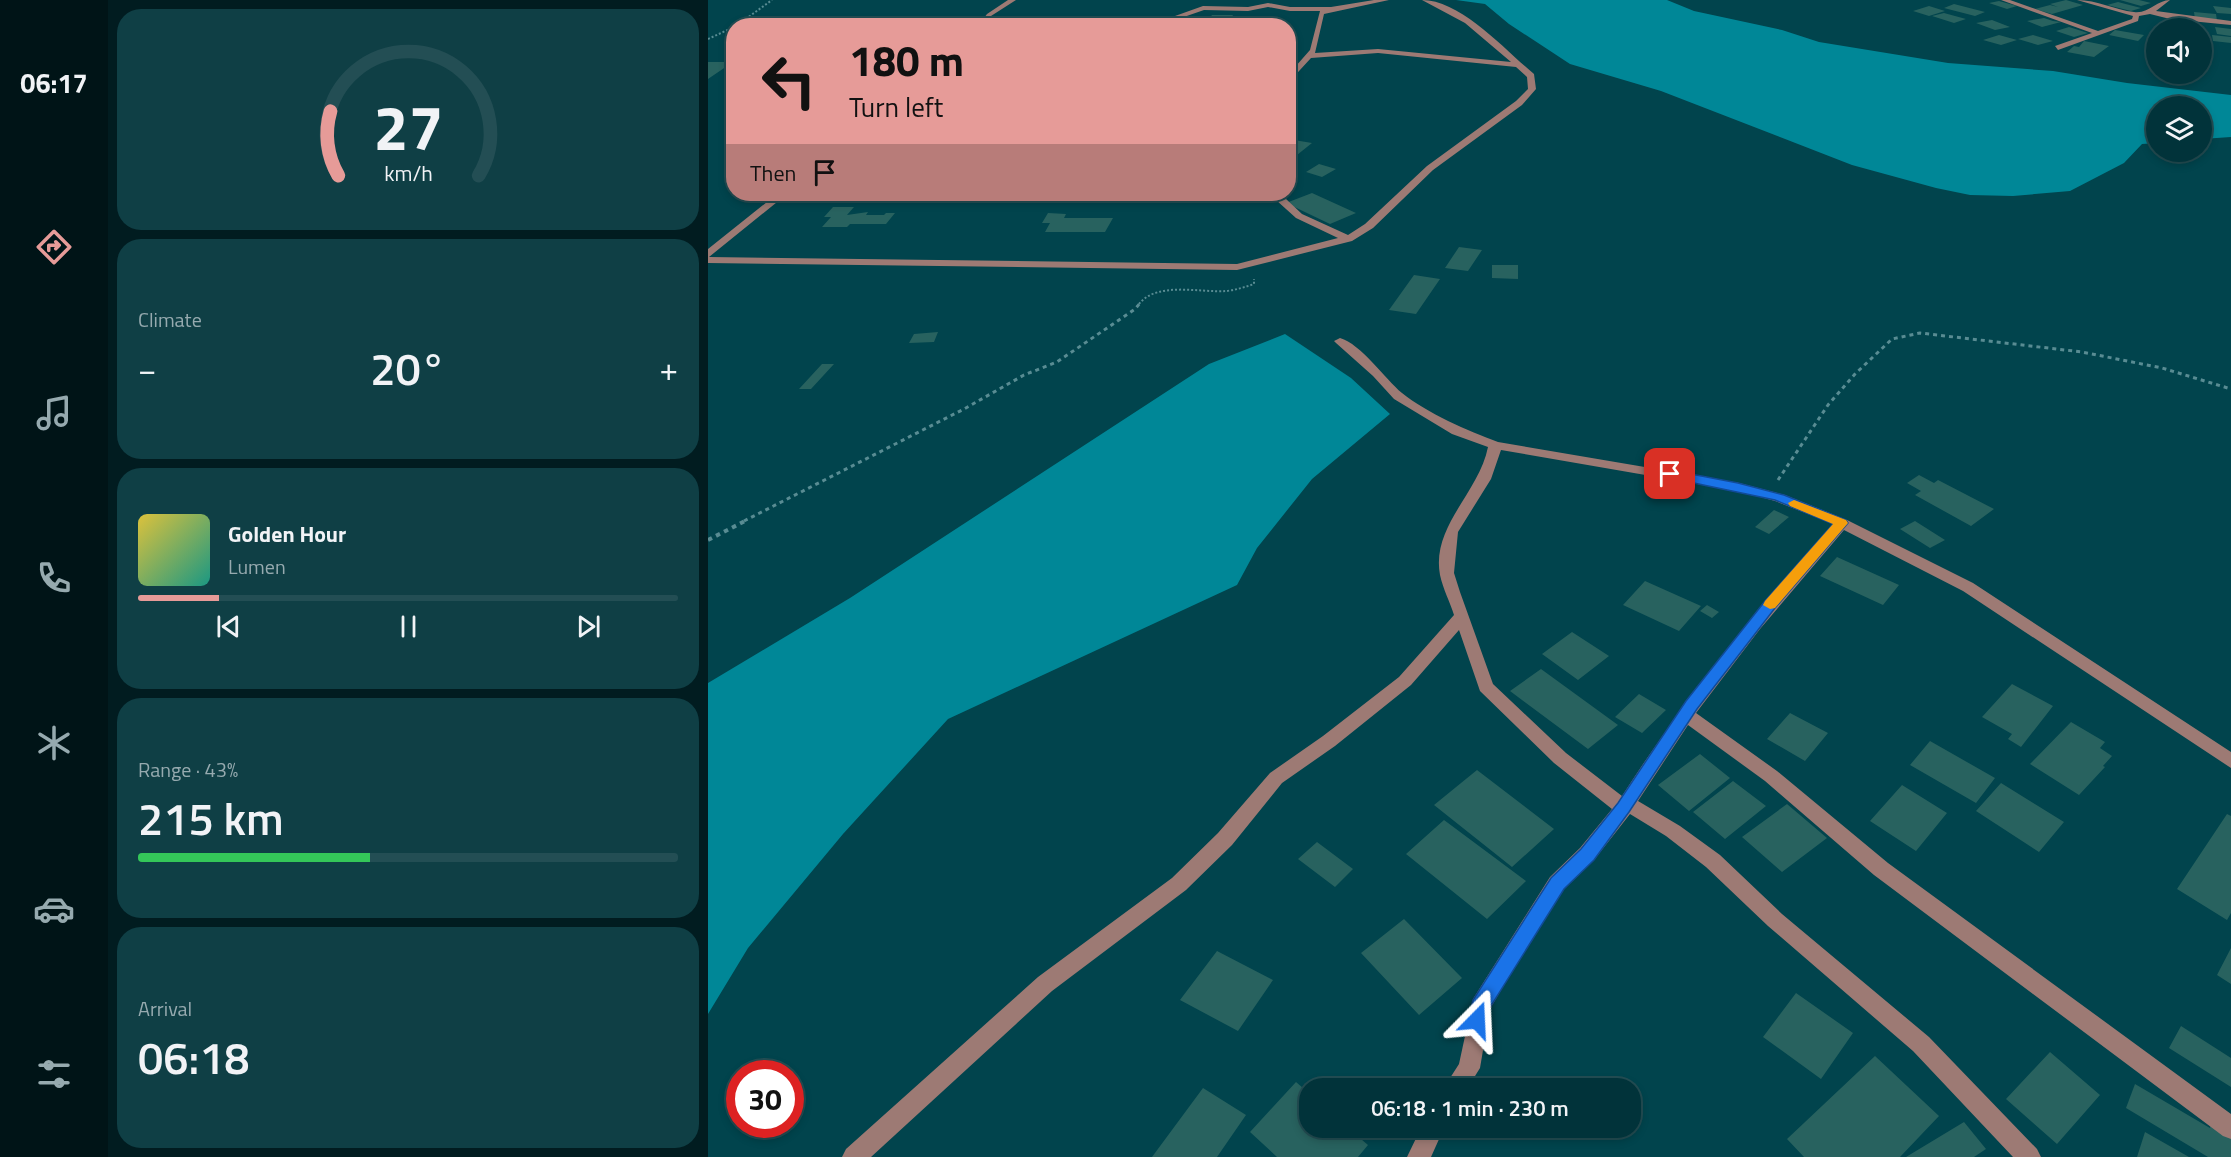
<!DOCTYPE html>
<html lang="en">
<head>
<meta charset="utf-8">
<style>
	body { margin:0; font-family:"Titillium Web",sans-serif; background:#0f3f45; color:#f1f3f6; height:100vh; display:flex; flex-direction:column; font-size:22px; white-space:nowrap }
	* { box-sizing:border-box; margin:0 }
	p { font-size:20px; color:#96aaaf }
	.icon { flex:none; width:33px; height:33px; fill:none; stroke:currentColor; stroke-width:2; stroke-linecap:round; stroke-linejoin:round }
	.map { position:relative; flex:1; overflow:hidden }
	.panel { display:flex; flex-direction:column; gap:9px; padding:9px; background:#011c20; width:600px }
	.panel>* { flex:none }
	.banner { position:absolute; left:18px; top:18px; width:570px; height:183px; border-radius:24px; box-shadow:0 3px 9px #0003,0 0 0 2px #234e54; background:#e69b98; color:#111; overflow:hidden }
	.controls { position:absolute; left:1438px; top:18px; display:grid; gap:12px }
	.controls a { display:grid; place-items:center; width:66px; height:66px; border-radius:50%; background:#01333a; box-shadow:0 3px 9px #0003,0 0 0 2px #234e54; font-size:30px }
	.speed { position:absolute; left:18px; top:1060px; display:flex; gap:12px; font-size:30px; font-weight:700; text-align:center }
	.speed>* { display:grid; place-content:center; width:78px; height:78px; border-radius:50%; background:#01333a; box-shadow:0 3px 9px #0003,0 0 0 2px #234e54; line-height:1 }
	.speed .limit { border:9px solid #d22; background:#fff; color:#111 }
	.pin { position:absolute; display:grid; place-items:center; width:51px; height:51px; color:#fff; margin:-26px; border-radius:12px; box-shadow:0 3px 9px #0006 }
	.me { position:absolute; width:66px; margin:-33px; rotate:21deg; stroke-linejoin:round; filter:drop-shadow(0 0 4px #0008) }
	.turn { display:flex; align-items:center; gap:21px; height:126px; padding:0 24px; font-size:27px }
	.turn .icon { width:78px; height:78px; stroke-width:2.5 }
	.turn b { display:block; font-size:42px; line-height:51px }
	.then { display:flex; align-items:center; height:57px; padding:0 24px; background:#0003; gap:12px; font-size:22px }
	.big { font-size:45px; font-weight:600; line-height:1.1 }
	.panel .tile { flex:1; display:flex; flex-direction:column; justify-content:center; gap:9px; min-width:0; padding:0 21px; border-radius:24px; background:#0f3f45 }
	.panel .dial { align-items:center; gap:0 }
	.dial svg { height:156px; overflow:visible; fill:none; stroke:#234e54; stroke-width:7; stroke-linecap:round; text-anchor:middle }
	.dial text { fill:#f1f3f6; stroke:none }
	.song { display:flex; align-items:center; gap:18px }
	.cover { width:72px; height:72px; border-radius:9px; background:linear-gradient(135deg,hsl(50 70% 55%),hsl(170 70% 35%)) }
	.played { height:6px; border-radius:3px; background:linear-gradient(90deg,#e69b98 15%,#234e54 15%) }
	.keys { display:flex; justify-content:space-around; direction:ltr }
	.heat { display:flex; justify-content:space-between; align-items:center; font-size:33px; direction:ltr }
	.charge { height:9px; border-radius:4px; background:linear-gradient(90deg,#34c759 43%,#234e54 0) }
	.trip { position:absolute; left:591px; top:1078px; width:342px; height:60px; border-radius:24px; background:#01333a; box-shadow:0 3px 9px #0003,0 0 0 2px #234e54; font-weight:600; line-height:60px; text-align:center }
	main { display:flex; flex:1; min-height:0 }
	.tabs { display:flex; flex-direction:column; width:108px; justify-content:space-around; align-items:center; background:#001417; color:#96aaaf }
	.tabs .icon { width:42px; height:42px }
	.tabs .selected { color:#e69b98 }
	.tabs b { font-size:27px; color:#f1f3f6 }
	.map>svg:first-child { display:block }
	.water { fill:#008797 }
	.building { fill:#28625f }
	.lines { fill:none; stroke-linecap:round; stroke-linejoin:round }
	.path-far2 { stroke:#598c93; stroke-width:2; stroke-dasharray:2 2; stroke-linecap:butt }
	.path-far1 { stroke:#598c93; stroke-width:3; stroke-dasharray:4 4; stroke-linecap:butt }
	.path { stroke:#598c93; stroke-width:4; stroke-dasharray:4.5 4.5; stroke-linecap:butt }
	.minor { fill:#9d7a74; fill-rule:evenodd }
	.route { fill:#1a73e8; stroke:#114b97; stroke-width:1.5 }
	.slow { fill:#f59e0b }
</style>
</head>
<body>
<main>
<nav class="tabs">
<b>06:17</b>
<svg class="icon selected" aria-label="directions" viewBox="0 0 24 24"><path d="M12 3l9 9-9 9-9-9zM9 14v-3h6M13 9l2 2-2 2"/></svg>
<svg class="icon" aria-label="music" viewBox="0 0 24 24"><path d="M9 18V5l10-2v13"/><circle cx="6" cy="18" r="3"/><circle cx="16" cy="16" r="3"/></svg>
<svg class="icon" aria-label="phone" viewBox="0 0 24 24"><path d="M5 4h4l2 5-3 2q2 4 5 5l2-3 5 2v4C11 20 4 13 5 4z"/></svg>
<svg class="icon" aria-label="climate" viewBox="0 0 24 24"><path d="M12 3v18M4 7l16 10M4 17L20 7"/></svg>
<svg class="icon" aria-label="car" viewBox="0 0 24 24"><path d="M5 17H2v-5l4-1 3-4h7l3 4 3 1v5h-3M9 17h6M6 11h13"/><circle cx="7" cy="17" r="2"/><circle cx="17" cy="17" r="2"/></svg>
<svg class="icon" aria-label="filters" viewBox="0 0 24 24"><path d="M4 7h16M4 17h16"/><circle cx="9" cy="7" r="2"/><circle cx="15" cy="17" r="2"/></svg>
</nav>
<section class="panel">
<div class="tile dial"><svg viewBox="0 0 100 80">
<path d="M14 69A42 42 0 1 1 86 69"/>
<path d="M14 69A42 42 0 0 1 10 36" stroke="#e69b98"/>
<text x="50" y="56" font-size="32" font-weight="700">27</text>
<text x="50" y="72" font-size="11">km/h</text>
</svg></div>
<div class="tile"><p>Climate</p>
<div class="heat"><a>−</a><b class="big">20°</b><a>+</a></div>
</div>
<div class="tile">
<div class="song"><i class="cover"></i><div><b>Golden Hour</b><p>Lumen</p></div></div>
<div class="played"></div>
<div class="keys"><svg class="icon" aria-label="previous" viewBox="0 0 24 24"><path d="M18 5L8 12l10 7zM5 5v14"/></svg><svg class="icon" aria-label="pause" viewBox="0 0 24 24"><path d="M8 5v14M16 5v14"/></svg><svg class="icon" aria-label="next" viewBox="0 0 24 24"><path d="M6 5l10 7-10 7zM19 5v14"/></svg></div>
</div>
<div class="tile"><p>Range · 43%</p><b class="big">215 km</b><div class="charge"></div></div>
<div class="tile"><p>Arrival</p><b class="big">06:18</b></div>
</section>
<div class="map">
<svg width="1523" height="1157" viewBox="0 0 1523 1157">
	<rect width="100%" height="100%" fill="#01444d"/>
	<!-- water -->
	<path class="water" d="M 748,0 L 959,0 L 986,11 L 1074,30 L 1111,42 L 1240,63 L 1345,71 L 1419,83 L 1523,95 L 1523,137 L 1494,139 L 1494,106 L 1449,106 L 1449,143 L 1434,144 L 1416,163 L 1362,191 L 1305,196 L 1262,195 L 1228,188 L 1144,165 L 953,91 L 862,64 L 801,24 L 777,4 Z
		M 577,334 L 643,378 L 682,414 L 604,479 L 549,548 L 529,585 L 240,719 L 135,834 L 40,948 L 0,1014 L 0,683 L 142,598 L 501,364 Z"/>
	<!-- building -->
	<path class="building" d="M 1358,0 L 1375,5 L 1344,14 L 1327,9 L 1342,5 L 1350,7 L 1342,4 Z
		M 1412,0 L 1431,0 L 1443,3 L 1433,6 Z
		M 1291,1 L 1309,6 L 1299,9 L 1281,3 Z
		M 1410,2 L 1433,8 L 1423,11 L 1399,5 Z
		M 1246,4 L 1277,12 L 1267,16 L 1236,8 Z
		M 1221,6 L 1237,11 L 1221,16 L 1205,11 Z
		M 1505,6 L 1523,8 L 1523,14 L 1509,13 Z
		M 1486,12 L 1508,14 L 1509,21 L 1487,19 Z
		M 1236,13 L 1258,19 L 1246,23 L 1224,16 Z
		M 504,15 L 525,15 L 519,26 L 492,26 L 496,19 L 501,19 Z
		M 1336,18 L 1345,21 L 1353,22 L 1334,27 L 1319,21 Z
		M 1284,20 L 1302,27 L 1287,30 L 1268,23 Z
		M 1361,27 L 1380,33 L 1366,37 L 1348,31 Z
		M 1507,27 L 1523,29 L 1523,36 L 1509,34 Z
		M 1407,30 L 1436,35 L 1430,41 L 1401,35 Z
		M 1291,35 L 1309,40 L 1293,45 L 1275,40 Z
		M 1325,35 L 1345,41 L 1330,45 L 1310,39 Z
		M 1504,35 L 1523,37 L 1523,43 L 1505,41 Z
		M 1376,41 L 1401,46 L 1386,57 L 1359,52 L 1366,46 L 1371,47 Z
		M 0,62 L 25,62 L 0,79 Z
		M 580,139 L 604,143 L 584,159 L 580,158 Z
		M 611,164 L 628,169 L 614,177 L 598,172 Z
		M 604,193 L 648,213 L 622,224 L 578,203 Z
		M 125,207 L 146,207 L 139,215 L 160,212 L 158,215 L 176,215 L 178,213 L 187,213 L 178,224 L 142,224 L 139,227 L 114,227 L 123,217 L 116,217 Z
		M 340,213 L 358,214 L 356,218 L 405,218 L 397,232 L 337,232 L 342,223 L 334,223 Z
		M 751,247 L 774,250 L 760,271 L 737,268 Z
		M 784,265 L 810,265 L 810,279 L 784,278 Z
		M 706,275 L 732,279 L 708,314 L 681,310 Z
		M 230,332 L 226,342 L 201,343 L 206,334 Z
		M 114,364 L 126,364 L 103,389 L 91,389 Z
		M 1211,475 L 1226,483 L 1230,480 L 1286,509 L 1263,526 L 1207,495 L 1213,491 L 1199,483 Z
		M 1066,510 L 1081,517 L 1061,534 L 1047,527 Z
		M 1207,521 L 1237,540 L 1222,548 L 1192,529 Z
		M 1129,557 L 1191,585 L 1175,605 L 1112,576 Z
		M 937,581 L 993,606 L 971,631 L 915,605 Z
		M 999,605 L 1011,612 L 1004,618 L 992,611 Z
		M 864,632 L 901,656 L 870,680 L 834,654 Z
		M 833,669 L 910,725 L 880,749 L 802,691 Z
		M 1304,684 L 1345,706 L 1313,747 L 1300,739 L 1304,734 L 1274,717 Z
		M 931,694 L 958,710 L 934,733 L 907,717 Z
		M 1082,713 L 1120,733 L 1097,761 L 1059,739 Z
		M 1363,722 L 1397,742 L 1392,748 L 1404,756 L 1395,766 L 1397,767 L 1371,795 L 1322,764 Z
		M 1222,741 L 1287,778 L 1268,803 L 1202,765 Z
		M 992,754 L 1022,778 L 981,811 L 950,785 Z
		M 769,770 L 846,829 L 804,867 L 726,805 Z
		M 1025,781 L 1058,806 L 1017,839 L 985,812 Z
		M 1293,783 L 1356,822 L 1331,852 L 1268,811 Z
		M 1194,785 L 1239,813 L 1208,851 L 1162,821 Z
		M 1079,804 L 1119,838 L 1074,872 L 1034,837 Z
		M 1519,814 L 1523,816 L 1523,913 L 1519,920 L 1469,889 Z
		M 736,820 L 818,881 L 779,919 L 698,854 Z
		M 609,842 L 645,869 L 627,887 L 590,859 Z
		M 696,919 L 754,978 L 711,1015 L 653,953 Z
		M 1523,948 L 1523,984 L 1509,975 Z
		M 509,951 L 565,980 L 530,1031 L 472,1000 Z
		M 1088,993 L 1145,1033 L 1113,1079 L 1055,1037 Z
		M 1473,1026 L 1523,1058 L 1523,1087 L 1461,1048 Z
		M 1342,1052 L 1392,1095 L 1349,1144 L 1298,1099 Z
		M 1167,1056 L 1231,1116 L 1192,1157 L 1096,1157 L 1079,1139 Z
		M 588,1082 L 602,1094 L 602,1128 L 640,1128 L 660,1145 L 650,1157 L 569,1157 L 542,1132 Z
		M 1427,1084 L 1502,1128 L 1504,1120 L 1523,1131 L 1523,1157 L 1500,1157 L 1418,1108 Z
		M 495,1088 L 538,1115 L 509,1157 L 444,1157 Z
		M 1256,1122 L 1278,1149 L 1266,1157 L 1198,1157 Z
		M 1437,1132 L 1481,1157 L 1429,1157 Z"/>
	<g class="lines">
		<!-- path-far2 -->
		<path class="path-far2" d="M 28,26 L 64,0
			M 0,39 L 26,27
			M 431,304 C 449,281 493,293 518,291 C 528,290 537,287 546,284 L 546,279"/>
		<!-- path-far1 -->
		<path class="path-far1" d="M 1070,480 L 1120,405 L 1147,374 L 1184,339 L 1212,333 L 1374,352 L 1454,368 L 1523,389
			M 36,521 L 256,409 L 316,375 L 349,362 L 427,309 L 433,302"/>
		<!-- path -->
		<path class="path" d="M 0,540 L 39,520"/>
		<!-- minor -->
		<path class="minor" d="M 300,0 L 308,0 L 283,16 L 277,26 L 270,26 L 279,14 Z
			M 666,0 L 681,0 L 616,14 L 607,53 L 670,49 L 803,62 L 757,23 L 714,0 C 753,0 797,50 826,74 L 828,89 L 814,105 L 725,170 L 665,228 L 644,241 L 529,270 L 0,263 L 0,249 L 69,194 L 79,194 L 1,257 L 529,264 L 630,238 L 588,218 L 568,200 L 572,194 L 580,194 L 578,199 L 594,214 L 640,235 L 657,224 L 719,166 L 808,101 L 820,89 L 819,77 L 808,67 L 670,53 L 603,58 L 580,83 L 580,75 L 602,50 L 612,11 L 582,11 L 560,7 L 540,11 L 496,10 L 450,26 L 439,26 L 495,6 L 540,7 L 560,3 L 582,7 L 623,7 Z
			M 1293,0 L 1302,0 L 1390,31 L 1424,19 L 1425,16 L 1369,0 C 1389,0 1407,10 1426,12 C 1441,14 1449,0 1462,0 L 1448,11 L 1523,21 L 1523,25 L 1462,19 L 1442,14 L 1431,16 L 1430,21 L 1350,50 L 1347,46 L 1384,33 Z
			M 580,167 L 590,172 L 585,183 L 580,186 Z
			M 632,338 C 653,344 677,379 694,393 C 719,413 760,431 790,442 L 1031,483 L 1077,495 L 1139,520 L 1265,583 L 1523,752 L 1523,768 L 1255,591 L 1136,530 L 1052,629 L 988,713 L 1069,771 L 1180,863 L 1523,1114 L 1523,1139 L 1515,1136 L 1166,875 L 1057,781 L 980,725 L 930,801 L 972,826 L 1012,855 L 1074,914 L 1221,1037 L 1329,1149 L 1333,1157 L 1305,1157 L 1205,1051 L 1060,926 L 998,867 L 958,836 L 922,814 L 886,860 L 856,889 L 797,983 L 782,1009 L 772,1068 L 759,1089 L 735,1089 L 751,1064 L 765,999 L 842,877 L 872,848 L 904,809 L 846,763 L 772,691 L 751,630 L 703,685 L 627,746 L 574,783 L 524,845 L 478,890 L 344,991 L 163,1157 L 134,1157 L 138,1149 L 330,977 L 464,878 L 510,833 L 562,773 L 615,736 L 691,677 L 746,615 C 742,602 735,589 732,575 C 723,526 771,493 780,447 L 744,434 L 686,399 L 665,376 L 628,343 L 626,341 ZM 793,450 L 1030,491 L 1067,501 L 1125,524 C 1048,611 976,699 914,796 L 858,753 L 785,684 L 752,592 L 746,573 L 750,532 L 783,479 Z
			M 713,1128 L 736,1128 L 723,1157 L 699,1157 Z"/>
	</g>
	<!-- route -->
	<path class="route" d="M 962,470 L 1030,483 L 1076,495 L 1138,520 L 1140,523 L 1067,608 L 989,709 L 921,812 L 886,860 L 856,889 L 781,1009 L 776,1026 L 769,1029 L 762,1026 L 760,1020 L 765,1000 L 843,878 L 873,849 L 910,803 L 978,701 L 1057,601 L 1125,524 L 1067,500 L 957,477 L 956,474 Z"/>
	<!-- slow -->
	<path class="slow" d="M 1086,500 L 1138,520 L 1140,523 L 1067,608 L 1062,609 L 1055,605 L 1057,601 L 1125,524 L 1082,506 L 1080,503 Z"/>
</svg>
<div class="controls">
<a><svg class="icon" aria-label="sound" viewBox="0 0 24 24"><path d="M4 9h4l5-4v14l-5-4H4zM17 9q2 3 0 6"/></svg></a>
<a><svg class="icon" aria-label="layers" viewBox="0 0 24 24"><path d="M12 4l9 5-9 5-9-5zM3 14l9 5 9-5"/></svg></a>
</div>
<div class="speed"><div class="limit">30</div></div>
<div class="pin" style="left:962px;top:474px;background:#d93025"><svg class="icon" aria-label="arrive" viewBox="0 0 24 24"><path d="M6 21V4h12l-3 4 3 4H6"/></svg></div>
<svg class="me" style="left:769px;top:1020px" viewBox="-20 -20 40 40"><path d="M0-17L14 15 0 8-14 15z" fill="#1a73e8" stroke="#fff" stroke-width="4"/></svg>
<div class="trip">06:18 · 1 min · 230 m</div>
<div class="banner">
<div class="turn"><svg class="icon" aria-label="left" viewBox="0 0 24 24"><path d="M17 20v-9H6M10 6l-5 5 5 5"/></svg><div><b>180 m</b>Turn left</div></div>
<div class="then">Then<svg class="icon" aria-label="arrive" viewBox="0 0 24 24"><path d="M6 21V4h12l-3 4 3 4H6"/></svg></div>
</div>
</div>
</main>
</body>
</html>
